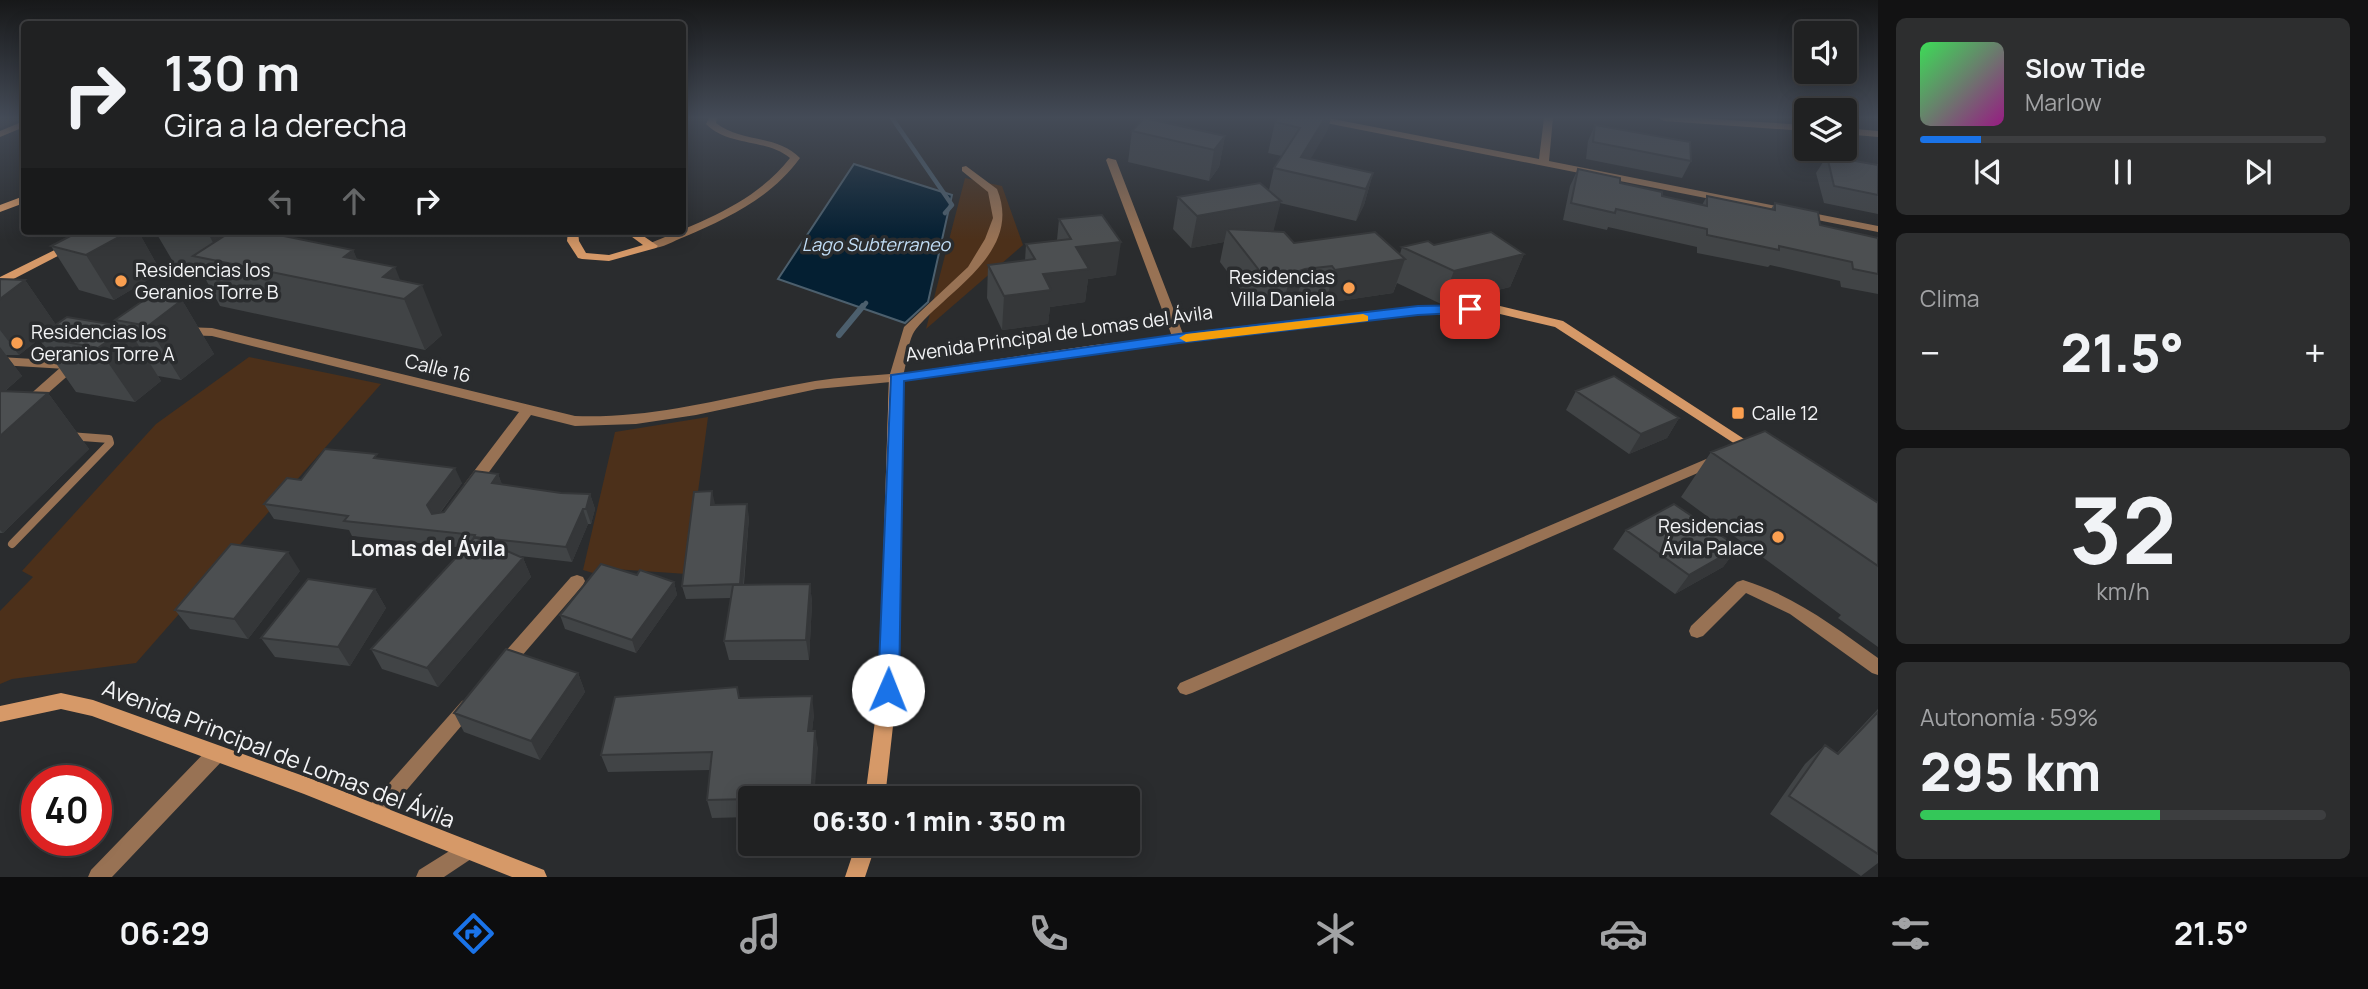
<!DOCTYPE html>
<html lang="es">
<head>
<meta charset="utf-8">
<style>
	body { margin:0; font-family:Manrope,sans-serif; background:#2d2e2f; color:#f1f3f6; height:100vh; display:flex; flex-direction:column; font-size:26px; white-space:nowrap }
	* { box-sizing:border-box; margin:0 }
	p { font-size:23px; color:#a2a3a5 }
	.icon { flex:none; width:38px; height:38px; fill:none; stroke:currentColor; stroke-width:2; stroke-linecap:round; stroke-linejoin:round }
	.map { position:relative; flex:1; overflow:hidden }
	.details { display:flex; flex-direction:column; gap:18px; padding:18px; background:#121213; width:490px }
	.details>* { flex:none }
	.banner { position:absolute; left:21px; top:21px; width:665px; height:214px; border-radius:7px; box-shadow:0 4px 18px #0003,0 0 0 2px #3d3e40; background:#202122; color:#f1f3f6; overflow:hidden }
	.tools { position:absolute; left:1794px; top:21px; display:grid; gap:14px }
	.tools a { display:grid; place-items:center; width:63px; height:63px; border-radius:7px; background:#202122; box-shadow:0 4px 18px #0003,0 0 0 2px #3d3e40; font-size:35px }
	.speed { position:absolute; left:21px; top:765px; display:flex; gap:14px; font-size:35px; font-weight:700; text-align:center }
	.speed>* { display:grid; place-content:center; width:91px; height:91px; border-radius:50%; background:#202122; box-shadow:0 4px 18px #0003,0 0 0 2px #3d3e40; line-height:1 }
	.speed .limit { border:10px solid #d22; background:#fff; color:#111 }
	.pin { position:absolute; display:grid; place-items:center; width:60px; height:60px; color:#fff; margin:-30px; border-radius:14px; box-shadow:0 4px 10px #0006 }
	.me { position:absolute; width:77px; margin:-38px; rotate:1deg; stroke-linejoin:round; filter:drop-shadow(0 0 5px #0008) }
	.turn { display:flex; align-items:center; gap:24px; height:147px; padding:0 28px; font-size:32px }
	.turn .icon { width:91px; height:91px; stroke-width:2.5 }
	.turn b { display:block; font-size:49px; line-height:60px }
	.lanes { display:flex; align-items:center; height:66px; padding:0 28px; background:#0003; justify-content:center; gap:35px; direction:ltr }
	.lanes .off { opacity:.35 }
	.big { font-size:52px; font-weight:800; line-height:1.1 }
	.details .card { flex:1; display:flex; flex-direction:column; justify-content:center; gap:10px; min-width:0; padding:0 24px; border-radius:10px; background:#2d2e2f }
	.details .dial { align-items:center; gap:0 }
	.dial b { font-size:91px; line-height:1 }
	.song { display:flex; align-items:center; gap:21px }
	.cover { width:84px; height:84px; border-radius:10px; background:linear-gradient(135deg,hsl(130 70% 55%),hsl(310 70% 35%)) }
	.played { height:7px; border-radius:4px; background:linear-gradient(90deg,#1a73e8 15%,#3d3e40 15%) }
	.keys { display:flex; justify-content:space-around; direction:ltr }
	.heat { display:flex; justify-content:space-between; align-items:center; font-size:38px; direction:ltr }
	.charge { height:10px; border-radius:5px; background:linear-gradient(90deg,#34c759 59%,#3d3e40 0) }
	.trip { position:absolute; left:738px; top:786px; width:402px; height:70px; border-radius:7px; background:#202122; box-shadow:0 4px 18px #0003,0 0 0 2px #3d3e40; font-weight:800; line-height:70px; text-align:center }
	.dock { display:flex; height:112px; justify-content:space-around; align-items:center; background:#0d0d0e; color:#a2a3a5 }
	.dock .icon { width:49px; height:49px }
	.dock .on { color:#1a73e8 }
	.dock b { font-size:32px; color:#f1f3f6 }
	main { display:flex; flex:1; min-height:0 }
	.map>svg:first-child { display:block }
	.green { fill:#4c301a }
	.water { fill:#041f32; stroke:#4c5f6d; stroke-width:2 }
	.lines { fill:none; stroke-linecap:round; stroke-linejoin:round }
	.stream-far1 { stroke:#4c5f6d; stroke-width:4.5 }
	.stream { stroke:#4c5f6d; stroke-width:6 }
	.lane { stroke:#987254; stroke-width:8 }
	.street { fill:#987254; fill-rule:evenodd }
	.secondary { fill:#d69968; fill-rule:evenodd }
	.wall { fill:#414446 }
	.shaded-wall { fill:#353739 }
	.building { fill:#4c4f51; stroke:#353739; stroke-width:2 }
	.route { fill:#1a73e8; stroke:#114b97; stroke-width:2 }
	.slow { fill:#f59e0b }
	.poi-dot { fill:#fa9f50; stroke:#2a2c2e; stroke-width:2.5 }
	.labels { text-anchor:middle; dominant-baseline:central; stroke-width:7; stroke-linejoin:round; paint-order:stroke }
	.far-water-label { font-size:18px; font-style:italic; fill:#c2def7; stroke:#2a2c2e }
	.poi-label { font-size:19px; fill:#f3f4f6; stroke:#2a2c2e; text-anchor:start }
	.street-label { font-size:19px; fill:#f3f4f6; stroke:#2a2c2e }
	.neighbourhood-label { font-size:21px; font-weight:bold; fill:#f3f4f6; stroke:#2a2c2e }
	.near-street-label { font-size:23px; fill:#f3f4f6; stroke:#2a2c2e }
</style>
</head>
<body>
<main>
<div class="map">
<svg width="1878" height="877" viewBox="0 0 1878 877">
	<rect width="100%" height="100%" fill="#2a2c2e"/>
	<!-- green -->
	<path class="green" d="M 965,178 L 1002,186 L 1023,245 L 926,329 Z
		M 249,357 L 381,384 L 136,663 L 12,679 L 0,684 L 0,611 L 33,577 L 22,571 L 156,424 Z
		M 708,417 L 687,574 L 599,568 L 593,573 L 583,570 L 615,432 Z"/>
	<!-- water -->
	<path class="water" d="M 854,164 L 952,195 L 928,302 L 905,323 L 778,279 Z"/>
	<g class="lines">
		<!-- stream-far1 -->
		<path class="stream-far1" d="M 892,118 L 952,205 L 945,213
			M 862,308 L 866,303"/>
		<!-- stream -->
		<path class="stream" d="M 839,335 L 863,306"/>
		<!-- lane -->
		<path class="lane" d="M 0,361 L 66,365
			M 12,544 L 110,443 L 109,439 L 69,436"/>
		<!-- street -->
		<path class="street" d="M 709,118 L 717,118 L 716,123 C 741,143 777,134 800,158 C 771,198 728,218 684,237 C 673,241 660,250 648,248 L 648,244 C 698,223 754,204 790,158 C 765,138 729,147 706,124 Z
			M 1311,118 L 1328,118 L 1539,159 L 1544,118 L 1553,118 L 1549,161 L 1878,226 L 1878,232 L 1316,121 Z
			M 1659,118 L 1697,118 L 1806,125 L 1806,131 L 1664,121 Z
			M 24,121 L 24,127 L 0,137 L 0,131 Z
			M 1844,128 L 1878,131 L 1878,137 L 1844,134 Z
			M 1108,158 L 1116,160 L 1185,339 L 1183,342 L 1175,342 L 1173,339 L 1106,160 Z
			M 966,166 L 997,189 C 1023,252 949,289 916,329 C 906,342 908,366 901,381 L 817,389 L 696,415 L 636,424 L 575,426 L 531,415 L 475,491 L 465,491 L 463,487 L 465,483 L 519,412 L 212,336 L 184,335 L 178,331 L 184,327 L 212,328 L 575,416 C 658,419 734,395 815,381 C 840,377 865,376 890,374 L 904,327 L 968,267 L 985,239 L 993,218 L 988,192 L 962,171 L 962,167 Z
			M 75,358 L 80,359 L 81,362 L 80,365 L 5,431 L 0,433 L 0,421 L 70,359 Z
			M 1718,454 L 1723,456 L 1725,459 L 1723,462 L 1192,693 L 1186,695 L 1180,693 L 1177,688 L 1180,683 Z
			M 577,575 L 583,577 L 585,581 L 583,585 L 508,672 L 502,674 L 496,672 L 493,667 L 496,662 L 571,577 Z
			M 1743,580 C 1795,596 1835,627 1878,658 L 1878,675 L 1872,673 L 1790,614 L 1746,593 L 1703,636 L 1697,638 L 1691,636 L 1689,631 L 1691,626 L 1737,582 Z
			M 468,698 L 474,701 L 477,706 L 474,711 L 382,819 L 375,822 L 368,819 L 365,813 L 368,807 L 462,701 Z
			M 216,746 L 223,748 L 225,754 L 223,760 L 112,877 L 88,877 L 91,870 L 209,748 Z
			M 467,840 L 474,843 L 477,850 L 474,857 L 444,877 L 416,877 L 419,870 Z"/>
		<!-- secondary -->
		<path class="secondary" d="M 24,196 L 24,203 L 0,212 L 0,205 Z
			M 93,231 L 106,231 L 0,286 L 0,277 Z
			M 568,231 L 578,231 L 579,241 L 586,253 L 609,255 L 643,245 L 624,231 L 636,231 L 658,246 L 656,248 L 609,261 L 582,259 L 578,258 L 567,241 Z
			M 1500,306 L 1563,321 L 1761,450 L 1754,455 L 1749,453 L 1555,327 L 1500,314 L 1418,315 L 1095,353 L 902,381 L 897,690 L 885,798 L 865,798 L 879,690 L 889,378 L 891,375 L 1095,345 L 1418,307 Z
			M 61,693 L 93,700 L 309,778 L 544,870 L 547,877 L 512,877 L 304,794 L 92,716 L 61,709 L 0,722 L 0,706 Z
			M 856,844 L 876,844 L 865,877 L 845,877 Z"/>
	</g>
	<!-- wall -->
	<path class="wall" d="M 1275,122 L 1328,129 L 1310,159 L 1373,173 L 1364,205 L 1356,221 L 1280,203 L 1273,231 L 1294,243 L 1400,254 L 1402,247 L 1434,245 L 1524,254 L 1510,287 L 1441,304 L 1397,283 L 1393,293 L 1325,303 L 1322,300 L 1295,303 L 1282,307 L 1254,307 L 1220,262 L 1224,242 L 1191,248 L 1173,229 L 1178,197 L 1269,190 L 1274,168 L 1282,156 L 1268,153 Z
		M 1595,125 L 1691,161 L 1682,178 L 1586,159 L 1588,141 Z
		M 1132,131 L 1225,136 L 1219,167 L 1209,181 L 1128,162 Z
		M 1827,156 L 1878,165 L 1878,214 L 1824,203 L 1816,173 Z
		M 1578,169 L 1662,196 L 1702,205 L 1707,196 L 1771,209 L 1775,203 L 1820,225 L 1878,238 L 1878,294 L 1841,287 L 1840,281 L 1770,265 L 1768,267 L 1697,253 L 1697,247 L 1608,227 L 1607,230 L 1563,220 L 1570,186 Z
		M 1059,219 L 1116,275 L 1088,279 L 1085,302 L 1050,307 L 1048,324 L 1002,330 L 987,298 L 988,265 L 1025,261 L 1026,244 L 1057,240 Z
		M 80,231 L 138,231 L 161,272 L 114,300 L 79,290 L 51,246 Z
		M 155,231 L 280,231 L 289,233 L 292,238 L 353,250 L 357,260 L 400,280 L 442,335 L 425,350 L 220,306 L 205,278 L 182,277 Z
		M 0,279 L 25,280 L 56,325 L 119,326 L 115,320 L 182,300 L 214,354 L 181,380 L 158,376 L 161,381 L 135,402 L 76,392 L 39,339 L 19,355 L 6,355 L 22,376 L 5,391 L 48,393 L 89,449 L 3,533 L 0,533 Z
		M 1576,391 L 1679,418 L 1667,438 L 1629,454 L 1566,410 Z
		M 1711,452 L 1878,503 L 1878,647 L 1838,618 L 1841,615 L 1681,497 Z
		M 379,458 L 462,483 L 440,513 L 444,512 L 498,474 L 502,485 L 561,493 L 590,494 L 595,509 L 591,524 L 588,524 L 572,562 L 520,556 L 523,558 L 531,577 L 438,687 L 382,669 L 371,649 L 465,548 L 352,536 L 349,530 L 274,519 L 264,504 L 301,480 Z
		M 715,505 L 749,517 L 744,584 L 810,584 L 812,603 L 809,660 L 729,660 L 724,641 L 731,598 L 686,599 L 682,586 Z
		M 1626,530 L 1738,547 L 1723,567 L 1675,594 L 1613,549 Z
		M 300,571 L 248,639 L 190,629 L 175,610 Z
		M 637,575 L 674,582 L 677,595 L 636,653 L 565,629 L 560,615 Z
		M 375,589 L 386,608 L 350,666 L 275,657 L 261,638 Z
		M 578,673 L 585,692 L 540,760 L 464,732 L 454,713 Z
		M 740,698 L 814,714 L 812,731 L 818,749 L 751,798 L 751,817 L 712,818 L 707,800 L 710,770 L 608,772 L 601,755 Z
		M 1878,709 L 1878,863 L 1861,876 L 1770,814 L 1805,764 L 1825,745 L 1837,753 Z"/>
	<!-- shaded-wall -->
	<path class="shaded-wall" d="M 0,118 L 22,118 L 0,128 Z
		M 1325,118 L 1331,118 L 1328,129 L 1302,174 L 1301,157 Z
		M 1225,136 L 1219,167 L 1209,181 L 1214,150 Z
		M 1373,173 L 1364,205 L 1356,221 L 1366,189 Z
		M 1281,201 L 1273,233 L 1227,229 L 1224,242 L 1191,248 L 1197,216 Z
		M 130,231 L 138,231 L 161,272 L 114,300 L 86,255 Z
		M 207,231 L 247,231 L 223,262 Z
		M 1121,242 L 1116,275 L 1088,279 L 1085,302 L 1050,307 L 1048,324 L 1002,330 L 1004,296 L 1043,274 L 1076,247 Z
		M 353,250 L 372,293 L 344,257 Z
		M 1524,254 L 1510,287 L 1441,304 L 1454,271 Z
		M 1405,259 L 1393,293 L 1325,303 L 1335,270 Z
		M 395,267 L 407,297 L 422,285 L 442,335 L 425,350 L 404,299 L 383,277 Z
		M 1305,269 L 1295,303 L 1282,307 L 1291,274 Z
		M 25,280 L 56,325 L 38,337 L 39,339 L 19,355 L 0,330 L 0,299 Z
		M 182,300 L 214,354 L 181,380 L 148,326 Z
		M 127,327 L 161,381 L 135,402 L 98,348 Z
		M 0,347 L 22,376 L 0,395 Z
		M 48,393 L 89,449 L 3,533 L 0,530 L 0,436 Z
		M 1679,418 L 1667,438 L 1629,454 L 1641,434 Z
		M 455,468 L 462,483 L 434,520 L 427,505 Z
		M 498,474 L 504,489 L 492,483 Z
		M 712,491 L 715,504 L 714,518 L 711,505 Z
		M 590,494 L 595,509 L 591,524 L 586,509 Z
		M 747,504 L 749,517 L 742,598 L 740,585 Z
		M 583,509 L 588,524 L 572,562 L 566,547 Z
		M 1738,547 L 1723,567 L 1675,594 L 1689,575 Z
		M 288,552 L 300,571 L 248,639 L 234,619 Z
		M 523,558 L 531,577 L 438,687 L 427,668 Z
		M 674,582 L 677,595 L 636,653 L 632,640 Z
		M 810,584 L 812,603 L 809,660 L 806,640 Z
		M 375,589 L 386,608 L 350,666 L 338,647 Z
		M 578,673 L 585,692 L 540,760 L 531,741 Z
		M 812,696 L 814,714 L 810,749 L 808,731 Z
		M 815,731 L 818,749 L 814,798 L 811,798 Z"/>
	<!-- building -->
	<path class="building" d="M 1144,118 L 1225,136 L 1214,150 L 1132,131 Z
		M 1278,118 L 1325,118 L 1301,157 L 1373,173 L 1366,189 L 1274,168 L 1300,128 L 1275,122 Z
		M 1595,125 L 1690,142 L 1691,161 L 1593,142 Z
		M 1827,156 L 1878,165 L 1878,195 L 1834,186 Z
		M 1578,169 L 1620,178 L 1620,183 L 1662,192 L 1662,196 L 1707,206 L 1707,196 L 1775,210 L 1775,203 L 1818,212 L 1820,225 L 1878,238 L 1878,274 L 1853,269 L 1852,262 L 1779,246 L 1779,250 L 1707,235 L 1707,229 L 1616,209 L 1615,213 L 1571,203 Z
		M 1260,183 L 1281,201 L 1197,216 L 1178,197 Z
		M 1102,215 L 1121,242 L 1076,247 L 1089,269 L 1043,274 L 1051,290 L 1004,296 L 988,265 L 1035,259 L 1026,244 L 1071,239 L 1059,219 Z
		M 1227,229 L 1284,232 L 1294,243 L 1375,232 L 1405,259 L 1335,270 L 1332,266 L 1305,269 L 1291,274 L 1262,274 Z
		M 80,231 L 130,231 L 86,255 L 51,246 Z
		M 232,231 L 280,231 L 289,233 L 284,236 L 353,250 L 344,257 L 395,267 L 383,277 L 422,285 L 404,299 L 193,256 Z
		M 1491,232 L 1524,254 L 1454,271 L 1402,247 L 1428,241 L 1434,245 Z
		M 0,279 L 25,280 L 0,299 Z
		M 150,296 L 182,300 L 148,326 L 115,320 Z
		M 67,317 L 127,327 L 98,348 L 38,337 Z
		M 1614,376 L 1679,418 L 1641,434 L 1576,391 Z
		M 0,391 L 48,393 L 0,436 Z
		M 1765,431 L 1878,503 L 1878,566 L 1711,452 Z
		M 325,449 L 377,454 L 374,458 L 455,468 L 427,505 L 432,514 L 444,512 L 475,471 L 498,474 L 492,483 L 561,493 L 590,494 L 586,509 L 583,509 L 566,547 L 474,537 L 475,535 L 344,521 L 348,516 L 264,504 L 287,478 L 301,480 Z
		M 712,491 L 711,505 L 747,504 L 740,584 L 682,586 L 694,492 Z
		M 1674,504 L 1738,547 L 1689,575 L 1626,530 Z
		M 475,537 L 523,558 L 427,668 L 371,649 Z
		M 231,544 L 288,552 L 234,619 L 175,610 Z
		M 601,564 L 637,575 L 640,570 L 674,582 L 632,640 L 560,615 Z
		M 308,579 L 375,589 L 338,647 L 261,638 Z
		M 810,584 L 806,640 L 724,641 L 733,585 Z
		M 506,649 L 578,673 L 531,741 L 454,713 Z
		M 737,687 L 739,698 L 812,696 L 808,731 L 815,731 L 811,798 L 751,798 L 751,799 L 707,800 L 712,752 L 601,755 L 615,697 Z
		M 1878,712 L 1878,854 L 1789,796 L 1825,745 L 1838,754 Z"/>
	<!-- sky -->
	<linearGradient id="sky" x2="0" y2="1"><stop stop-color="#171819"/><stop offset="0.49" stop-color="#444b57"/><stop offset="1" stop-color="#444b57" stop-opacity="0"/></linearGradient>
	<rect width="1878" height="240" fill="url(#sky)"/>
	<!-- route -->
	<path class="route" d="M 1470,305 L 1477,309 L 1475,312 L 1418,315 L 1179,343 L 904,381 L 899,690 L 896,696 L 888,698 L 881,696 L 878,690 L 891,375 L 1179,334 L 1418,306 Z"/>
	<!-- slow -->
	<path class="slow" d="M 1363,314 L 1368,316 L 1368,321 L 1186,342 L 1179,338 L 1186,334 Z"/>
	<!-- markers -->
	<g class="poi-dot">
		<circle cx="121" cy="281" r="7"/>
		<circle cx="1349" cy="288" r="7"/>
		<circle cx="17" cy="343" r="7"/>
		<rect x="1731" y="406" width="14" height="14" rx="3.5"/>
		<circle cx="1778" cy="537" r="7"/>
	</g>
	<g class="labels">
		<!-- far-water labels -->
		<g class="far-water-label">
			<text x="876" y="244">Lago Subterraneo</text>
		</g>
		<!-- poi labels -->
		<g class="poi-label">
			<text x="135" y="270">Residencias los<tspan x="135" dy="22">Geranios Torre B</tspan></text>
			<text x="1335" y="277" text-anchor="end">Residencias<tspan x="1335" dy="22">Villa Daniela</tspan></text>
			<text x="31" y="332">Residencias los<tspan x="31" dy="22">Geranios Torre A</tspan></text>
			<text x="1752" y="413">Calle 12</text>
			<text x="1764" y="526" text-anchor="end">Residencias<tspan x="1764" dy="22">Ávila Palace</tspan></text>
		</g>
		<!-- street labels -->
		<g class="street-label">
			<text transform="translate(1059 333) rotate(-8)">Avenida Principal de Lomas del Ávila</text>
			<text transform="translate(438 368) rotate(14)">Calle 16</text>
		</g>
		<!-- neighbourhood labels -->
		<g class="neighbourhood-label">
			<text x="428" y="548">Lomas del Ávila</text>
		</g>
		<!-- near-street labels -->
		<g class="near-street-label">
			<text transform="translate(279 753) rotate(21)">Avenida Principal de Lomas del Ávila</text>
		</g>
	</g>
</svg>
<div class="tools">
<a><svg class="icon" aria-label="sound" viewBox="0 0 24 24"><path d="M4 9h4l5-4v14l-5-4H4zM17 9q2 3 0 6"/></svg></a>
<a><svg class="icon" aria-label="layers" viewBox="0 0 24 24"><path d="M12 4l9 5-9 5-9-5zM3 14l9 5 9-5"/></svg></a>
</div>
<div class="speed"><div class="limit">40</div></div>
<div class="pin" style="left:1470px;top:309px;background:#d93025"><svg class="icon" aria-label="arrive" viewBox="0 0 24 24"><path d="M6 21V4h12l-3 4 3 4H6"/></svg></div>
<svg class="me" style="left:888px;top:690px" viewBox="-20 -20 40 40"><circle r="19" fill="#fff"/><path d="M0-13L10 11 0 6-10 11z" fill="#1a73e8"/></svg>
<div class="trip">06:30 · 1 min · 350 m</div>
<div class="banner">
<div class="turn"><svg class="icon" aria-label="right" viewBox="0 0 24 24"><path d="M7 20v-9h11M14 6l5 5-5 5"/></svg><div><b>130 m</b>Gira a la derecha</div></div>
<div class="lanes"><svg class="icon off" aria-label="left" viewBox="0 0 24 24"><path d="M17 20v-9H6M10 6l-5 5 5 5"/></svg><svg class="icon off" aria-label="ahead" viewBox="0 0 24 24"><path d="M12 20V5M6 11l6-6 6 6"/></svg><svg class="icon" aria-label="right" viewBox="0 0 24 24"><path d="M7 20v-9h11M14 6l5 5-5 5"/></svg></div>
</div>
</div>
<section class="details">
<div class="card">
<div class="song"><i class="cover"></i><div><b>Slow Tide</b><p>Marlow</p></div></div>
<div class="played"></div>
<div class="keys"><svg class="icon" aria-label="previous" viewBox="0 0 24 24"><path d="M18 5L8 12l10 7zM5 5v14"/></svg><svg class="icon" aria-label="pause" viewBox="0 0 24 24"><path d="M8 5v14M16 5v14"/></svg><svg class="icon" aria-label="next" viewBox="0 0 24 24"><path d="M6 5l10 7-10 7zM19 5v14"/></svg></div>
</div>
<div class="card"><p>Clima</p>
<div class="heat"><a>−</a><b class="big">21.5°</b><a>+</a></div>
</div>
<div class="card dial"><b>32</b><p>km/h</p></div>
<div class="card"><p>Autonomía · 59%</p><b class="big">295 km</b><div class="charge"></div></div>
</section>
</main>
<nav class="dock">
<b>06:29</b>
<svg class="icon on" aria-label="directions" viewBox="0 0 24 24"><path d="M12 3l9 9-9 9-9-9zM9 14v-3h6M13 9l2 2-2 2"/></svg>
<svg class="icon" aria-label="music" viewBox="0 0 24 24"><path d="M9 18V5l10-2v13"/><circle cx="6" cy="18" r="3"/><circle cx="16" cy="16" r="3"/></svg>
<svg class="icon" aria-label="phone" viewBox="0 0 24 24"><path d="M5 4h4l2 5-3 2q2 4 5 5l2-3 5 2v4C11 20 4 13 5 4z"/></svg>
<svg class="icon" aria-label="climate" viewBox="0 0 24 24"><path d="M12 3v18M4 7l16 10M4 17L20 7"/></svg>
<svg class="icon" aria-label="car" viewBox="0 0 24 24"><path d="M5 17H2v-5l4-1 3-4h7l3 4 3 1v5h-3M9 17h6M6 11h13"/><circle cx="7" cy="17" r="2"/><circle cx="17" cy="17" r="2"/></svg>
<svg class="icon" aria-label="filters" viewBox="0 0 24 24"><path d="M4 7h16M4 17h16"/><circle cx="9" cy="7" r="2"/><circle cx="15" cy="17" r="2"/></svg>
<b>21.5°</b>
</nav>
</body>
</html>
